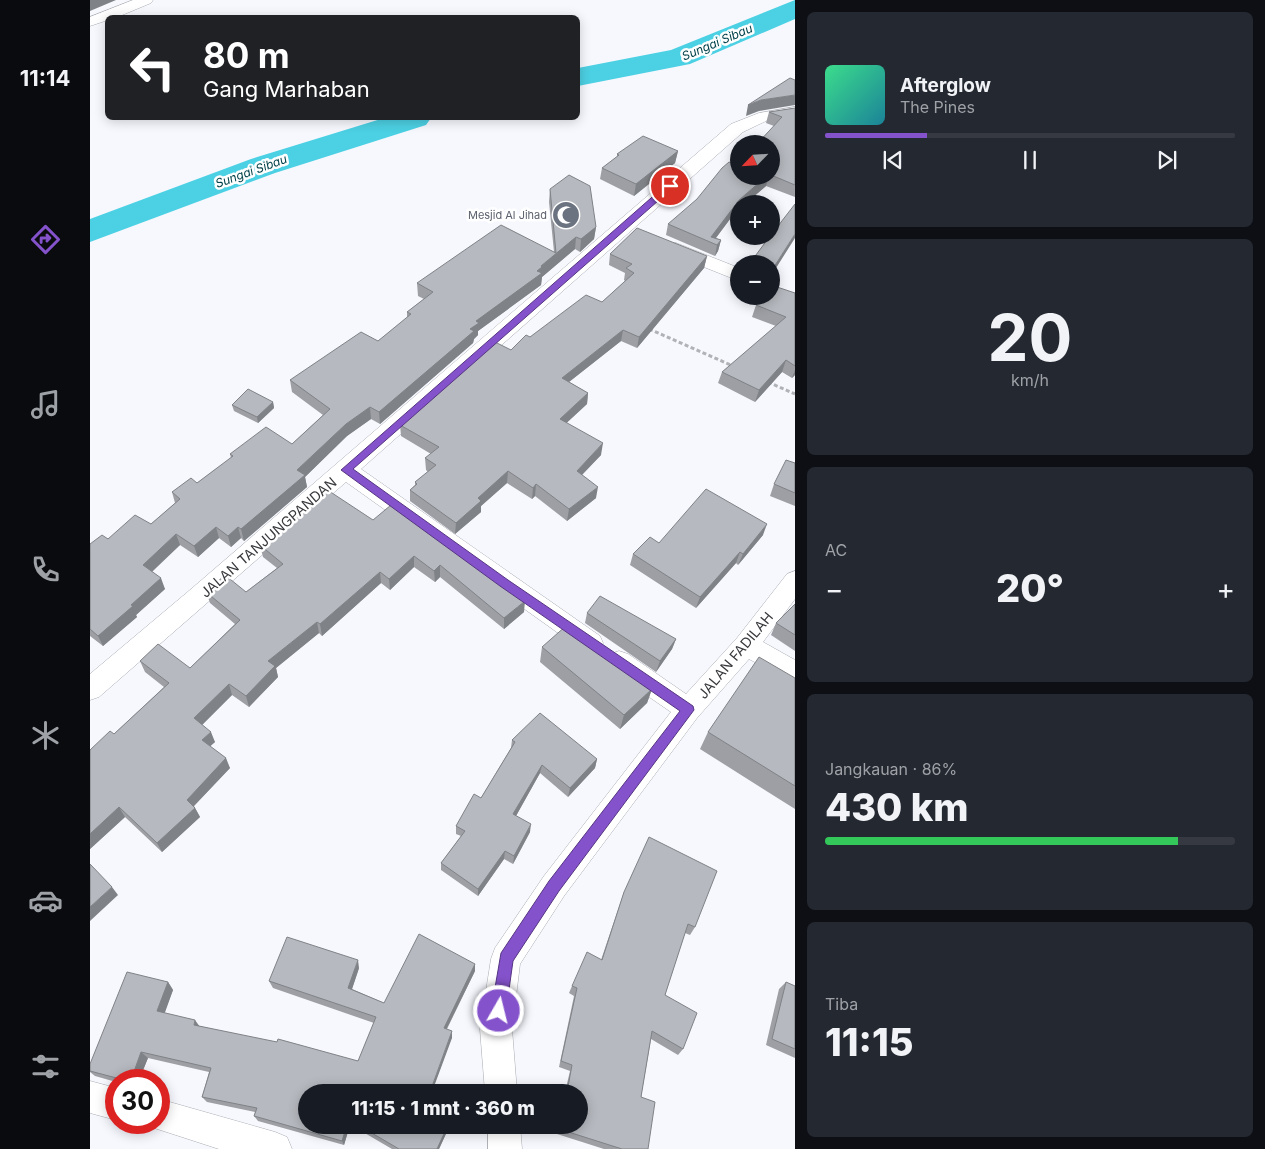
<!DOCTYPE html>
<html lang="id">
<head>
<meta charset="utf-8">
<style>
	body { margin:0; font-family:Inter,sans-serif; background:#242831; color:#f1f3f6; height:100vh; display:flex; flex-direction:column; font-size:19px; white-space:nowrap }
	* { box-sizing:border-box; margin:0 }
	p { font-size:16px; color:#9ea1a6 }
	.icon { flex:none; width:28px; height:28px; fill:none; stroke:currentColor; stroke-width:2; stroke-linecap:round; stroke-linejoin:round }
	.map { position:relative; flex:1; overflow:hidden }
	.sheet { display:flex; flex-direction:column; gap:12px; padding:12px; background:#0d0f14; width:470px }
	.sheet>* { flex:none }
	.guide { position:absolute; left:15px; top:15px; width:475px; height:105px; border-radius:8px; box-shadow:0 2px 12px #0003; background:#202124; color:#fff; overflow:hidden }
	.needle { width:32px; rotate:245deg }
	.fabs { position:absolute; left:640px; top:135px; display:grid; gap:10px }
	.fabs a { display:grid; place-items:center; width:50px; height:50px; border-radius:50%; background:#171b24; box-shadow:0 2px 12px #0003; font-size:25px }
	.speed { position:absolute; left:15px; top:1069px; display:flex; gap:10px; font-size:25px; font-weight:700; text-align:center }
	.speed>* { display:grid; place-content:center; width:65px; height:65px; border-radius:50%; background:#171b24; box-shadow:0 2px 12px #0003; line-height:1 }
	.speed .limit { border:8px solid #d22; background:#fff; color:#111 }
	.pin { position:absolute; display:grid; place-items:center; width:42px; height:42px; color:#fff; margin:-21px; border:2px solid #fff; border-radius:50%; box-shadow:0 1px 5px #0007 }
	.me { position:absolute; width:55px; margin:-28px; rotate:8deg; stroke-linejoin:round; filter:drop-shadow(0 0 4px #0008) }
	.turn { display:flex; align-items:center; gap:18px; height:105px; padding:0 15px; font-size:22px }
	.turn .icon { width:65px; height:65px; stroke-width:2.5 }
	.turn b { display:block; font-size:35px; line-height:42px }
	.big { font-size:38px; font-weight:800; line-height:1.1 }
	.sheet .widget { flex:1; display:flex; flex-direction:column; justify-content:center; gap:8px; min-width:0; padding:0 18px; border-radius:8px; background:#242831 }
	.sheet .dial { align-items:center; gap:0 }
	.dial b { font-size:65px; line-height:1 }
	.song { display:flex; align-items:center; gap:15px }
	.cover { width:60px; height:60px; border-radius:8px; background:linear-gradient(135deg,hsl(150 70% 55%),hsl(190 70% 35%)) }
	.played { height:5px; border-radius:2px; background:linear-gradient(90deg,#8452ca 25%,#363941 25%) }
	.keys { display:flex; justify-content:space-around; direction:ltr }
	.heat { display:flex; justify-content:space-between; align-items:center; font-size:28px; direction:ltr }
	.charge { height:8px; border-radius:4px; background:linear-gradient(90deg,#34c759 86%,#363941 0) }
	.trip { position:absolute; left:208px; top:1084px; width:290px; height:50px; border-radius:25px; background:#171b24; box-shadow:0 2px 12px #0003; font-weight:800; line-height:50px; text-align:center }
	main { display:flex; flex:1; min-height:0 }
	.dock { display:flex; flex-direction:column; width:90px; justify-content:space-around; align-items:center; background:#090b0e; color:#9ea1a6 }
	.dock .icon { width:35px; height:35px }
	.dock .on { color:#8452ca }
	.dock b { font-size:22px; color:#f1f3f6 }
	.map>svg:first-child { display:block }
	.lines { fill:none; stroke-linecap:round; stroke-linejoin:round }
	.river { fill:#4cd0e3; fill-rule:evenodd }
	.minor-casing { stroke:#a8abb1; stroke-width:1 }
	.path { stroke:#b0b2b7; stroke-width:3; stroke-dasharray:4 2.5; stroke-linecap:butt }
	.minor { fill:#fff; fill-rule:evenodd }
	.wall { fill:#9d9fa4 }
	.shaded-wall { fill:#7f8286 }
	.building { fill:#b6b9bf; stroke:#7f8286 }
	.route { fill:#8452ca; stroke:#563583 }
	.labels { text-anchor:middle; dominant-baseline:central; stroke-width:5; stroke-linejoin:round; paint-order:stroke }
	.far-worship-label { font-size:11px; fill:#5b616d; stroke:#fff; text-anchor:end }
	.far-water-label { font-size:12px; font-style:italic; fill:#03424a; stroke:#fff }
	.street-label { font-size:14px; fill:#38393c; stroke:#fff }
</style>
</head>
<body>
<main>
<nav class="dock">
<b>11:14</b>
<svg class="icon on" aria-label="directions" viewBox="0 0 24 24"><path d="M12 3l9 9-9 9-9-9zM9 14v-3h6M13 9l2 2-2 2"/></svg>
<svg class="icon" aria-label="music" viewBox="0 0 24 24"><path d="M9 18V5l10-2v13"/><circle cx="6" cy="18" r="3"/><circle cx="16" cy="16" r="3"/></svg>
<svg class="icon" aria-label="phone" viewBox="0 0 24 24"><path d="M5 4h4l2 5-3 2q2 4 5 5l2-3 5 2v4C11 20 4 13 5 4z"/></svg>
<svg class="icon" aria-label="climate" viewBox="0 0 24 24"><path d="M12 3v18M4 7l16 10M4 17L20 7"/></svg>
<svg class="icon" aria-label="car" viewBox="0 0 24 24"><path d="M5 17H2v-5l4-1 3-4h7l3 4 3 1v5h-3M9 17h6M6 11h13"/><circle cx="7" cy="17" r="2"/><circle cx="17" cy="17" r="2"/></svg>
<svg class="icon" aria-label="filters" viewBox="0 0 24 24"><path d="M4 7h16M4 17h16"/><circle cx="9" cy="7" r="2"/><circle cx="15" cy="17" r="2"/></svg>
</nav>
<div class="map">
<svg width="705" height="1149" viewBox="0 0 705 1149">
	<rect width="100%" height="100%" fill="#f6f8fe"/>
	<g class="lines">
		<!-- river -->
		<path class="river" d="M 705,0 L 705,19 L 600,64 L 488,86 L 488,68 L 581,50 Z
			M 294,118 L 341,118 L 336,125 L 185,173 L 0,242 L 0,219 L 161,159 Z"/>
		<!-- minor casing -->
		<g class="minor-casing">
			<path id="minor" d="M 43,0 L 63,0 L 61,3 L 25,18 L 18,18 L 18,20 L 0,26 L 0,17 Z
				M 705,107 L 705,117 L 678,120 L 653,132 L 271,469 L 510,636 L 513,643 L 510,650 L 501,654 L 492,650 L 256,482 L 9,697 L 0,700 L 0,674 L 100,590 L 641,124 L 669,113 Z
				M 586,243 L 649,268 L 649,281 L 579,253 L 577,249 L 579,245 Z
				M 705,571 L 705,599 L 673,642 L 705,660 L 705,684 L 659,659 L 607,718 L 474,896 L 430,964 L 422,1029 L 427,1092 L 395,1092 L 390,1029 L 401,959 L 405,948 L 454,876 L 581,712 L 520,670 L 516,662 L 520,654 L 529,651 L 538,654 L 596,694 L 647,638 L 697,574 Z
				M 0,1081 L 26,1088 L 26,1120 L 0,1113 Z
				M 69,1099 L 185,1132 L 197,1137 L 202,1149 L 129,1149 L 58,1126 L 56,1122 L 69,1122 Z
				M 398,1125 L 430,1125 L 432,1149 L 398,1149 Z"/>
		</g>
		<!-- path -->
		<path class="path" d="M 559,329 L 643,366
			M 678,382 L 705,394"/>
		<!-- minor -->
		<use href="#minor" class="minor"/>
	</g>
	<!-- wall -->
	<path class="wall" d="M 705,108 L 705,197 L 676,186 L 655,204 L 649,204 L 646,211 L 626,238 L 631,240 L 628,251 L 625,256 L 576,235 L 578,224 L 649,176 L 681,176 L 681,144 L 684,126 L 676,123 L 679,112 Z
		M 588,151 L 585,163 L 544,196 L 510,179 L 512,168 L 527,157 L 527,154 Z
		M 460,189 L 506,227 L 504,239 L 490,252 L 485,249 L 452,277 L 451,285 L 388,331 L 388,335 L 384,339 L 383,343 L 290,424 L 281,419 L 257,436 L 215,477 L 217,487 L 154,541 L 151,538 L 141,547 L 129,538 L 108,557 L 90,545 L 62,572 L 75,589 L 46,615 L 47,617 L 13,646 L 0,636 L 0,544 L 61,524 L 85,503 L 82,492 L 107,483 L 141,458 L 140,454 L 202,444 L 233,415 L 202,392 L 200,380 L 288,341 L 317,318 L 317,312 L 334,299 L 328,296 L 327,283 L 464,252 L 459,202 Z
		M 520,254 L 617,256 L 614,268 L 547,348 L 531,341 L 479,382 L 498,393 L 497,404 L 476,423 L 511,455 L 492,475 L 506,498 L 477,521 L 445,496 L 442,499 L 417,483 L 391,506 L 391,512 L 365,534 L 320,501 L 320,490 L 325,485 L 325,482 L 338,472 L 336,470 L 335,458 L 341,454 L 311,436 L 310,425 L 440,337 L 512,302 L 535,281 L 534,280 L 535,273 L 519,265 Z
		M 705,293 L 705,375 L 702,378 L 692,372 L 665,402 L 628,383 L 632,372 L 686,326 L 662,317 L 666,305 Z
		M 183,402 L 184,408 L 168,423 L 144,411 L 142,405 Z
		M 705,463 L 705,506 L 680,496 L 684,484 Z
		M 283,520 L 434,612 L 414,629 L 350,577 L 345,582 L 324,567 L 300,590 L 291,583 L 232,636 L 229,633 L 186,668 L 188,677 L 159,707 L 142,695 L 112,725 L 125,742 L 120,746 L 140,768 L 104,806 L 110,817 L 72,852 L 35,817 L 0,849 L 0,750 L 24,734 L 74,687 L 55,672 L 50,661 L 100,668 L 145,624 L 120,603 L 116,592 L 156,592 L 187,568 L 173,557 L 170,545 Z
		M 673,535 L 648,565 L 646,563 L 606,608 L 540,565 L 543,554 L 569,543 Z
		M 705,604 L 705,651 L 681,635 L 686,623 Z
		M 497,613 L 586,639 L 582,649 L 566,672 L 495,623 Z
		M 452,647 L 555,679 L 554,683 L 562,689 L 557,703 L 530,729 L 450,662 Z
		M 705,678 L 705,809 L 610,749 L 618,732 Z
		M 422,740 L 507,759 L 505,768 L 478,797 L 450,773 L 426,816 L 440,832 L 423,864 L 414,859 L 388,896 L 351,870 L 351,863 L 371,836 L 366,834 L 366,826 L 391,798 L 421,748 Z
		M 534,892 L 605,927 L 600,935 L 595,933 L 575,995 L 593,1049 L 588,1055 L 561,1039 L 551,1097 L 558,1149 L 514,1149 L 467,1134 L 469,1125 L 489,1125 L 489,1092 L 475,1092 L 480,1071 L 469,1067 L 484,996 L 479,993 L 482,986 L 511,960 Z
		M 385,964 L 385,971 L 357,1029 L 362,1038 L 216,1125 L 260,1125 L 254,1145 L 168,1121 L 164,1116 L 165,1112 L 117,1102 L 112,1097 L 119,1072 L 58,1058 L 49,1080 L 26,1080 L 26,1082 L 5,1076 L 0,1072 L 0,1064 L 78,982 L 83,990 L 74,1013 L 109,1026 L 268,1061 L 284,1023 L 183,988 L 179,981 L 269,968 L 262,989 L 294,1003 Z
		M 696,982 L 705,986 L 705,1058 L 676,1045 L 689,989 Z
		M 261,1125 L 360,1125 L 349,1149 L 302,1149 Z"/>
	<!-- shaded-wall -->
	<path class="shaded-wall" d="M 0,0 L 26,0 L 0,11 Z
		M 705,95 L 705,105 L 669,111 L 656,116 L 658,105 L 671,100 Z
		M 588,151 L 585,163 L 544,196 L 546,184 Z
		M 677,176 L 679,176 L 676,186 L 655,204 L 649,204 L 649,209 L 646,211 L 622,243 L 621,237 L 649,200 Z
		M 506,227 L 504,239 L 490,252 L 491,239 Z
		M 705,234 L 705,238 L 681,276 L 682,270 Z
		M 486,237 L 485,249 L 452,277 L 451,285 L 388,331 L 388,335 L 384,339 L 383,343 L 290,424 L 289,412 L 380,329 L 386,321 L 447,271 L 451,266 Z
		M 631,240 L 628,251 L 625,256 L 627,245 Z
		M 617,256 L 614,268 L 547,348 L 549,337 Z
		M 533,330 L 531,341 L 470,389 L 472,378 Z
		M 696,360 L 692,372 L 665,402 L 669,390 Z
		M 705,370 L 705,375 L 702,378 Z
		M 498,393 L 497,404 L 468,431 L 470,419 Z
		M 183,402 L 184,408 L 168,423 L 167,417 Z
		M 280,407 L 281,419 L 257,436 L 215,477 L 217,487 L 154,541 L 151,529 L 207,470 L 256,424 Z
		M 513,443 L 511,455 L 485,482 L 487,471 Z
		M 418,471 L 417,483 L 391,506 L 391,512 L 365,534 L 366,523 L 388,498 Z
		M 446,484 L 445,496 L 442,499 L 443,488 Z
		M 508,487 L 506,498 L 477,521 L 479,509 Z
		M 677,524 L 673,535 L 648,565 L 653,554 Z
		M 126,527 L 129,538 L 108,557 L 104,546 Z
		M 148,527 L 151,538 L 141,547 L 138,536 Z
		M 86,534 L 90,545 L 57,576 L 53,565 Z
		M 650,552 L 646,563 L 606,608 L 610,597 Z
		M 324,556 L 324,567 L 300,590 L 299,579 Z
		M 350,565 L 350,577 L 345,582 L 344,571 Z
		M 290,572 L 291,583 L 232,636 L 230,624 Z
		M 71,578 L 75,589 L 46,615 L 47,617 L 13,646 L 8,636 L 41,605 Z
		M 435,601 L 434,612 L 414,629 L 414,618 Z
		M 227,622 L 229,633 L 186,668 L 188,677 L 159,707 L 156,696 L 178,661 Z
		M 586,639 L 582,649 L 566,672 L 570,661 Z
		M 139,684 L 142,695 L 108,729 L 104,718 Z
		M 562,689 L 557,703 L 530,729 L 534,715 Z
		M 121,732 L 125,742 L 116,750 L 112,740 Z
		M 136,758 L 140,768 L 101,809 L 97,800 Z
		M 507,759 L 505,768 L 478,797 L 480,788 Z
		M 452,765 L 450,773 L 422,823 L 423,814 Z
		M 29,807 L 35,817 L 0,849 L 0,834 Z
		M 105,808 L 110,817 L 72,852 L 67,843 Z
		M 441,824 L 440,832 L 423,864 L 424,856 Z
		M 415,851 L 414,859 L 388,896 L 388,889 Z
		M 22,887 L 28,895 L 0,921 L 0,907 Z
		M 268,960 L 269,968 L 260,995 L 258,988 Z
		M 385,964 L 385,971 L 354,1034 L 354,1028 Z
		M 78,982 L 83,990 L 73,1018 L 67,1011 Z
		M 105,1020 L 110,1027 L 104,1025 Z
		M 362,1031 L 362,1038 L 342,1092 L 340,1092 Z
		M 51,1052 L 58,1058 L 49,1080 L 41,1080 Z
		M 257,1125 L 260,1125 L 254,1145 L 252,1141 Z
		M 358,1125 L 360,1125 L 349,1149 L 347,1149 Z"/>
	<!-- building -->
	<path class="building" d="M 700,78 L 705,80 L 705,95 L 671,100 L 658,105 Z
		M 705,108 L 705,185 L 681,175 L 681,144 L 667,144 L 692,117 L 679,112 Z
		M 553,136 L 588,151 L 546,184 L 512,168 L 529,155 L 527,154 Z
		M 639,162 L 647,165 L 649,164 L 649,176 L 677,176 L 649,200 L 621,237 L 631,240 L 627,245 L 578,224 L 607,199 L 632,168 Z
		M 479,175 L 500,186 L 506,227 L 491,239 L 486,237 L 451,266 L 452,267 L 447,271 L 452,273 L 386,321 L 389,323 L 380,329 L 384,331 L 289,412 L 280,407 L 256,424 L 207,470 L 215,475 L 151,529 L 148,527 L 138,536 L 126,527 L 104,546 L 86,534 L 53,565 L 71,578 L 41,605 L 43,606 L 8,636 L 0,629 L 0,544 L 12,535 L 18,539 L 45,515 L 61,524 L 90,499 L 82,492 L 101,478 L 107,483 L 143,456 L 140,454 L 176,427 L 202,444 L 240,409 L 200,380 L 271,332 L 288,341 L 321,314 L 317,312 L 343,292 L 327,283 L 411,225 L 466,253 L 460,189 Z
		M 705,204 L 705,234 L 682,270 L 681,264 L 662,264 L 660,263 L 680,236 L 681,236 L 681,235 Z
		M 547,228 L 617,256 L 549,337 L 533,330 L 472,378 L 498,393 L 470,419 L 513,443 L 487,471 L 508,487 L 479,509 L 446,484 L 443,488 L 418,471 L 388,498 L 391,501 L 366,523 L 320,490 L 327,484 L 325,482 L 346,465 L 335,458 L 349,447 L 310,425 L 405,342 L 421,350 L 436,335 L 440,337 L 496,295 L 512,302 L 544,273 L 536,268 L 542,264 L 520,254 Z
		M 681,285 L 705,293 L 705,366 L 696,360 L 669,390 L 632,372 L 696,317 L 666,305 L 671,296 L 681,296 Z
		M 158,389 L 183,402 L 167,417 L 142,405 Z
		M 696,460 L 705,463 L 705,493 L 684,484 Z
		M 236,489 L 283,520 L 301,505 L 435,601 L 414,618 L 350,565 L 344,571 L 324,556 L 299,579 L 290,572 L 230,624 L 227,622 L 178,661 L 185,666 L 156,696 L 139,684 L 104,718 L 121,732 L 112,740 L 136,758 L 97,800 L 105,808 L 67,843 L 29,807 L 0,834 L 0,750 L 20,731 L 24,734 L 79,683 L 50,661 L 68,644 L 100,668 L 150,620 L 116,592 L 135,575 L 156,592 L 193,564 L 170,545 Z
		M 616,489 L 677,524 L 653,554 L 650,552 L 610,597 L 543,554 L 560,537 L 569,543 Z
		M 510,596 L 586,639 L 570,661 L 497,613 Z
		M 705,604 L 705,635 L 686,623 Z
		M 477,625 L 555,679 L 553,682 L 562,689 L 534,715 L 452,647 Z
		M 669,657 L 705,678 L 705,786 L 618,732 Z
		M 450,713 L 507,759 L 480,788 L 452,765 L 423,814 L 441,824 L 424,856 L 415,851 L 388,889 L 351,863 L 375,831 L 366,826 L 384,794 L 391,798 L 425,742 L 422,740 Z
		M 559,837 L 627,871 L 605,927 L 598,924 L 575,995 L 607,1013 L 593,1049 L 562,1031 L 551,1097 L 565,1102 L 558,1149 L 532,1149 L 469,1129 L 470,1125 L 489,1125 L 489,1092 L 477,1092 L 482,1065 L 471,1061 L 487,988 L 482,986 L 497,952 L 512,960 L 534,892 Z
		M 0,864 L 22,887 L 0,907 Z
		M 329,934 L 385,964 L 354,1028 L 362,1031 L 340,1092 L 216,1092 L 216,1125 L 257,1125 L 252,1141 L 164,1116 L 167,1108 L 112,1097 L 121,1068 L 51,1052 L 41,1080 L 34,1080 L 0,1071 L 0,1064 L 37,972 L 78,982 L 67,1011 L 105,1020 L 104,1025 L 187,1042 L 188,1039 L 268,1061 L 286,1017 L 179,981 L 197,937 L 268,960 L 258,988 L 294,1003 Z
		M 696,982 L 705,986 L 705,1049 L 682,1039 Z
		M 268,1125 L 358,1125 L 347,1149 L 309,1149 Z"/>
	<!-- route -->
	<path class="route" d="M 577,184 L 585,186 L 263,469 L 418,580 L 603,706 L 604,710 L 469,891 L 423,961 L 416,1011 L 414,1016 L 409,1018 L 404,1016 L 401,1011 L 411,953 L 459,881 L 590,711 L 410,586 L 251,470 Z"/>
	<!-- icons -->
	<defs>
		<g id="mosque-disc" transform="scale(1.4375)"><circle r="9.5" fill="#6b7280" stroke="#fff"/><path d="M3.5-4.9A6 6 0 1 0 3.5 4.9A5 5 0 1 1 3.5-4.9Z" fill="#fff"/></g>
	</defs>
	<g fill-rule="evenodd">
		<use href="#mosque-disc" x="476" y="215"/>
	</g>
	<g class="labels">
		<!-- far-worship labels -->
		<g class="far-worship-label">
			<text x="457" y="215">Mesjid Al Jihad</text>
		</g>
		<!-- far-water labels -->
		<g class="far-water-label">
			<text transform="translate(627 42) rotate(-23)">Sungai Sibau</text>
			<text transform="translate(161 171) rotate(-20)">Sungai Sibau</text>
		</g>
		<!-- street labels -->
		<g class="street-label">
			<text transform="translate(178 537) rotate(-41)">JALAN TANJUNGPANDAN</text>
			<text transform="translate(645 655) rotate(-50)">JALAN FADILAH</text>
		</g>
	</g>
</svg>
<div class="fabs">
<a><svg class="needle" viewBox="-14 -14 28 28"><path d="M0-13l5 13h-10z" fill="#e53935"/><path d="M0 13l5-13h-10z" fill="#9ea1a6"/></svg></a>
<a>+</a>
<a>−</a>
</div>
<div class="speed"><div class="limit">30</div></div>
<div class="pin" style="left:580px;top:186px;background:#d93025"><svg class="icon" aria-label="arrive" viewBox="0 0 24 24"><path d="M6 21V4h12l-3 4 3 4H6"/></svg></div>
<svg class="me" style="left:409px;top:1011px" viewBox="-20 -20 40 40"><circle r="17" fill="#8452ca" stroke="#fff" stroke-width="3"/><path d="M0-11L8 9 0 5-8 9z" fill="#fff"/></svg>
<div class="trip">11:15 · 1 mnt · 360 m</div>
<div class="guide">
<div class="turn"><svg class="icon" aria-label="left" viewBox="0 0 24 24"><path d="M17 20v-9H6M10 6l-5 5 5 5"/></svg><div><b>80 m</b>Gang Marhaban</div></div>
</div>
</div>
<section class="sheet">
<div class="widget">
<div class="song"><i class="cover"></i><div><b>Afterglow</b><p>The Pines</p></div></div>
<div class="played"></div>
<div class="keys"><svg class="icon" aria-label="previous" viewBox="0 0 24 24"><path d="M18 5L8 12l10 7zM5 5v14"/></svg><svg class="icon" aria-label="pause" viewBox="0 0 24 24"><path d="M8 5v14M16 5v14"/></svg><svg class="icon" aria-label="next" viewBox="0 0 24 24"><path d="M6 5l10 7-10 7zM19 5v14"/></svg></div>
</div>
<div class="widget dial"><b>20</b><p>km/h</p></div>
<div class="widget"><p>AC</p>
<div class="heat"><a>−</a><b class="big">20°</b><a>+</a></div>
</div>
<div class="widget"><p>Jangkauan · 86%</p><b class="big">430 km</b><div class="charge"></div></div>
<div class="widget"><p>Tiba</p><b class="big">11:15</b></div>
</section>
</main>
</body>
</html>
